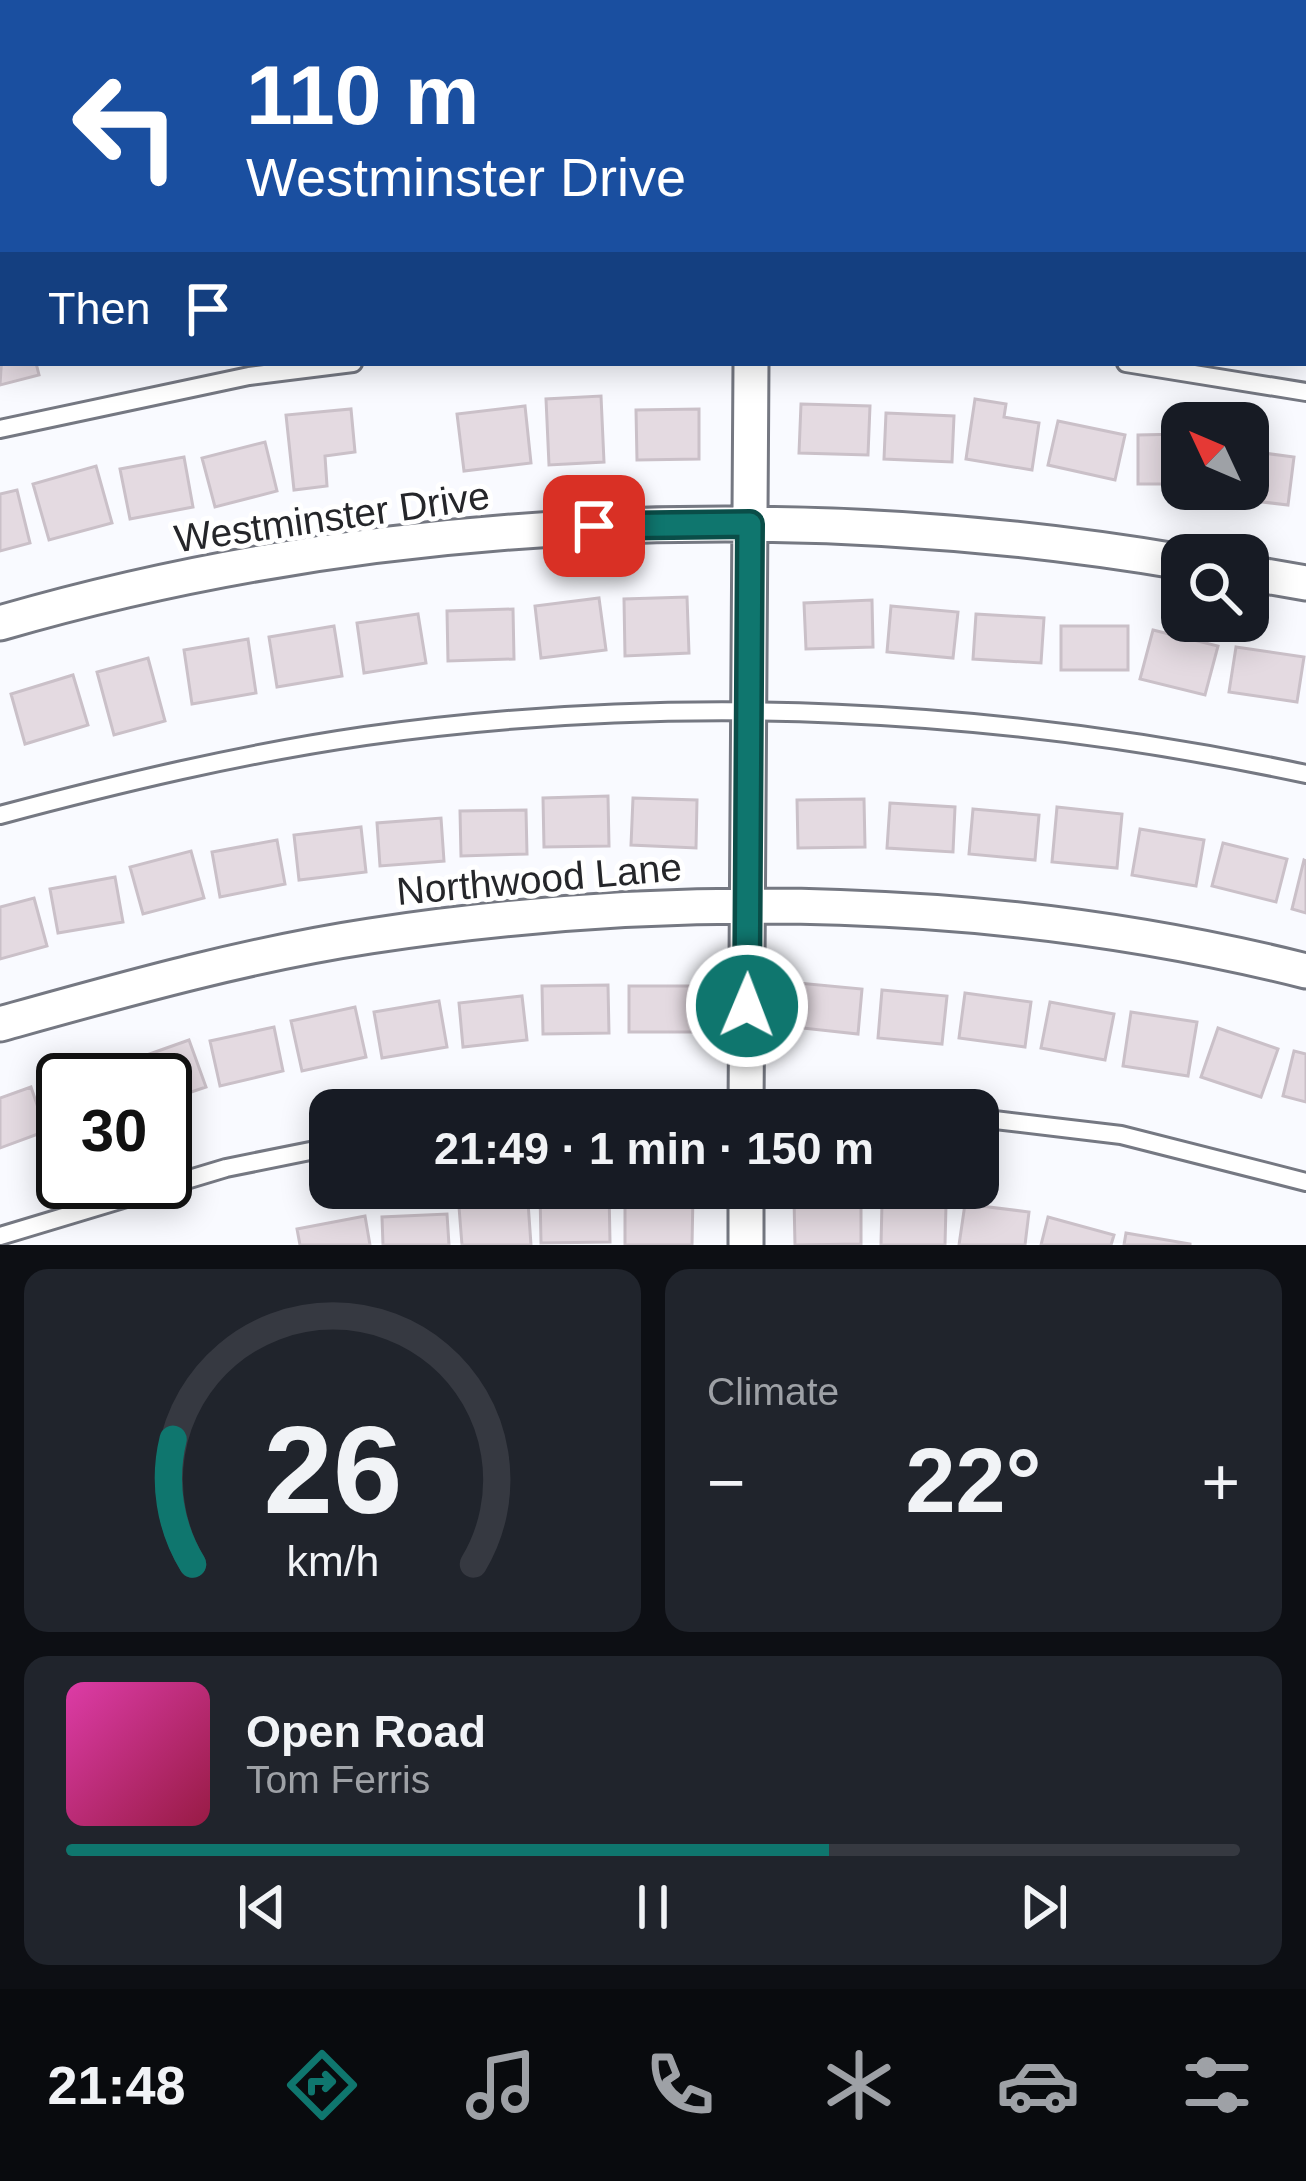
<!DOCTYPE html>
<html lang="en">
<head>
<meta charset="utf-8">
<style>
	body { margin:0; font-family:Helvetica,sans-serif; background:#20242c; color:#f1f3f6; height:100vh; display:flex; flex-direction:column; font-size:45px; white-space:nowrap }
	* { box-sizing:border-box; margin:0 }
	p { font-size:39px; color:#9ea1a6 }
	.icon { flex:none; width:66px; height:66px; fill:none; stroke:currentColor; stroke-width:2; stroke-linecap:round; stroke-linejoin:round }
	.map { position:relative; height:1245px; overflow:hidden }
	.details { display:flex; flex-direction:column; gap:24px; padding:24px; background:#0d0f14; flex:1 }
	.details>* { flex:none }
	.guide { position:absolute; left:0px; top:0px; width:1308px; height:366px; box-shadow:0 6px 30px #0003; background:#1a4fa0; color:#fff; overflow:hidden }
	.needle { width:78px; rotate:314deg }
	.tools { position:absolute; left:1161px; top:402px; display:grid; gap:24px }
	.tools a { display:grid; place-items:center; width:108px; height:108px; border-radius:24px; background:#171b24; box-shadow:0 6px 30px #0003; font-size:60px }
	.speed { position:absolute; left:36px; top:1053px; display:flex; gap:24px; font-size:60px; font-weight:700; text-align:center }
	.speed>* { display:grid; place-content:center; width:156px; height:156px; border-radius:50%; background:#171b24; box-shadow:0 6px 30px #0003; line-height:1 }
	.speed .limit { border:6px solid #111; border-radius:18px; background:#fff; color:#111 }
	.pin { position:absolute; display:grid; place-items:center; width:102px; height:102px; color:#fff; margin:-51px; border-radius:24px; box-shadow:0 6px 18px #0006 }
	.me { position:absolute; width:132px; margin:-66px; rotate:1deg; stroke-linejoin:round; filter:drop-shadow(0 0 9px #0008) }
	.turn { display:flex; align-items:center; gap:42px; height:252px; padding:0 48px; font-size:54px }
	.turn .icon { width:156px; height:156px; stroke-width:2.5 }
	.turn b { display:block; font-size:84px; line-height:102px }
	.then { display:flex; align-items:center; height:114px; padding:0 48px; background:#0003; gap:24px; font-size:45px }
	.big { font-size:90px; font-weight:600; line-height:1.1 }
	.details .tile { flex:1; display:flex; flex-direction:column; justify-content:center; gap:18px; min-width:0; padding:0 42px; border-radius:24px; background:#20242c }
	.details .dial { align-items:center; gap:0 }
	.dial svg { height:312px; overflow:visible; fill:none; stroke:#363941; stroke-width:7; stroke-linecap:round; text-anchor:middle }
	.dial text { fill:#f1f3f6; stroke:none }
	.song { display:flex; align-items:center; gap:36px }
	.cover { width:144px; height:144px; border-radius:18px; background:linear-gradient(135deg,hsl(320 70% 55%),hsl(340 70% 35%)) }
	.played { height:12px; border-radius:6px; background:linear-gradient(90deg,#0f766e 65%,#363941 65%) }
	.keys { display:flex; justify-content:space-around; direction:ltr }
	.heat { display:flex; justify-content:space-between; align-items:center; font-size:66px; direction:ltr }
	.details .tiles { flex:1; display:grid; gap:24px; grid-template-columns:1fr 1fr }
	.tile:last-child { grid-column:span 2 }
	.trip { position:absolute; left:309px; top:1089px; width:690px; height:120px; border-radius:24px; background:#171b24; box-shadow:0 6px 30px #0003; font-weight:600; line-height:120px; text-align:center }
	.menu { display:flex; height:192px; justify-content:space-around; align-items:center; background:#090b0e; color:#9ea1a6 }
	.menu .icon { width:84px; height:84px }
	.menu .active { color:#0f766e }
	.menu b { font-size:54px; color:#f1f3f6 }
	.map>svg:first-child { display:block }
	.building { fill:#e4dae1; stroke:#cac0c8; stroke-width:3 }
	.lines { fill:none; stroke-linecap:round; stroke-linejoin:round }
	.service-casing { stroke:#757882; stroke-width:22 }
	.minor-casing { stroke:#757882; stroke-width:39 }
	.service { stroke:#fff; stroke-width:16 }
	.minor { stroke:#fff; stroke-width:33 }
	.route-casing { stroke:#0a4d48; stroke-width:30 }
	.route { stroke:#0f766e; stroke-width:21 }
	.labels { text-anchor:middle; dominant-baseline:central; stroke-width:10; stroke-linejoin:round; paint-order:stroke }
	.street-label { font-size:39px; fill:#25262a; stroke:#fff }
</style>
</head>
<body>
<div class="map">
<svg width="1306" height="1245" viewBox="0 0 1306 1245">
	<rect width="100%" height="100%" fill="#f9faff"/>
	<!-- building -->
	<path class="building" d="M 3,338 L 3,363 L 36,363 L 39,375 L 0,385 Z
		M 601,396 L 604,462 L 549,465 L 546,399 Z
		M 975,399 L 1006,404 L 1004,417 L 1039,423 L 1032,470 L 966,459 Z
		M 801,404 L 870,406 L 868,455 L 799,453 Z
		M 525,406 L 531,463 L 464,471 L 457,414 Z
		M 351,409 L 355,452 L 325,456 L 327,486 L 294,490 L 286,415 Z
		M 699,409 L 699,459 L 637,460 L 636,410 Z
		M 886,413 L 954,416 L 952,462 L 884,459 Z
		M 1058,421 L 1125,435 L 1115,480 L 1048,465 Z
		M 1182,434 L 1182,484 L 1138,484 L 1138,435 Z
		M 265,442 L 277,491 L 215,507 L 202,458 Z
		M 1248,451 L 1294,457 L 1288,505 L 1220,497 L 1221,489 L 1248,489 Z
		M 184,457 L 193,507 L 130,519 L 120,469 Z
		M 96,466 L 112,523 L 49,540 L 33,484 Z
		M 17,490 L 30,543 L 0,551 L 0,494 Z
		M 687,597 L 689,653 L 625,656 L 624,599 Z
		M 599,598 L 606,650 L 541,658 L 535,606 Z
		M 872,600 L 873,647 L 806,649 L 804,603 Z
		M 891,606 L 958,612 L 953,658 L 887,652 Z
		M 513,609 L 514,659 L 448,661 L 447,611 Z
		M 418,614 L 426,663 L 364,673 L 357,623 Z
		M 976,614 L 1044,618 L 1041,663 L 973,659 Z
		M 334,626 L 342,676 L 277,687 L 269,637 Z
		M 1061,626 L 1128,626 L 1128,670 L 1061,670 Z
		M 1153,630 L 1218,646 L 1205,695 L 1140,679 Z
		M 248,639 L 256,693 L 192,704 L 184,650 Z
		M 1236,647 L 1304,657 L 1297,702 L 1229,692 Z
		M 148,658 L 165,721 L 114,735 L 97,672 Z
		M 73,675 L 88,725 L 25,744 L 11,694 Z
		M 608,796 L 609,846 L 544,847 L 543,798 Z
		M 633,798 L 697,800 L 696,848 L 631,845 Z
		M 864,799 L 865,847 L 798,848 L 797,800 Z
		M 890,803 L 955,807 L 953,852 L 887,848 Z
		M 1057,807 L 1122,814 L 1117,868 L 1052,862 Z
		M 973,809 L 1039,815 L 1035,860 L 969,854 Z
		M 526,810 L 527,854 L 461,856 L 460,811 Z
		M 441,818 L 444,861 L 380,866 L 377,823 Z
		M 361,827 L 366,872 L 299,880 L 294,835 Z
		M 1140,829 L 1204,840 L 1196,886 L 1132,875 Z
		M 277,840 L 285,884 L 220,897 L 212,852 Z
		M 1223,843 L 1287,859 L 1276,902 L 1212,886 Z
		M 191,851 L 204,898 L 143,914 L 130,867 Z
		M 1304,860 L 1306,861 L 1306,913 L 1292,909 Z
		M 115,877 L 123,922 L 58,933 L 50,889 Z
		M 34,898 L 47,946 L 0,959 L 0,907 Z
		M 798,983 L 862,989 L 858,1034 L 793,1027 Z
		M 608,985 L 609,1033 L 543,1034 L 542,986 Z
		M 629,986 L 694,986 L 694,1032 L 629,1032 Z
		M 882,990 L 947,996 L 942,1044 L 878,1038 Z
		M 965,993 L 1031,1002 L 1025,1047 L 959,1038 Z
		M 522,996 L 527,1040 L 463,1047 L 459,1003 Z
		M 439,1001 L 447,1047 L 382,1058 L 374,1012 Z
		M 1050,1002 L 1114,1014 L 1105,1060 L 1041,1048 Z
		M 355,1007 L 366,1057 L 302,1071 L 291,1021 Z
		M 1131,1012 L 1197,1022 L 1188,1076 L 1123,1066 Z
		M 274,1027 L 283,1071 L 220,1086 L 210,1041 Z
		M 1218,1028 L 1278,1049 L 1261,1097 L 1201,1077 Z
		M 189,1040 L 206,1087 L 165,1101 L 165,1080 L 133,1080 L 127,1062 Z
		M 1294,1051 L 1306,1054 L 1306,1102 L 1283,1096 Z
		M 31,1087 L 46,1131 L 0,1148 L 0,1098 Z
		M 609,1191 L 610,1242 L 541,1243 L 540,1192 Z
		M 625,1195 L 693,1195 L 692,1245 L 625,1245 Z
		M 861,1198 L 861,1244 L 795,1245 L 794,1199 Z
		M 528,1202 L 531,1245 L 462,1245 L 459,1207 Z
		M 882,1203 L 946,1205 L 945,1245 L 881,1245 Z
		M 965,1204 L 1029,1212 L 1025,1245 L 959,1245 Z
		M 447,1214 L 449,1245 L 383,1245 L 382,1217 Z
		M 365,1216 L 370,1245 L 300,1245 L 297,1229 Z
		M 1048,1217 L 1114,1235 L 1111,1245 L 1041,1245 Z
		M 1126,1233 L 1190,1244 L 1190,1245 L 1124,1245 Z"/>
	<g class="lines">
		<!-- service casing -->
		<g class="service-casing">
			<path id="service" d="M 1205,0 L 1224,3
				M 259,3 L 282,0
				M 1305,16 L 1306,16
				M 0,51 L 3,51
				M 1126,363 L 1306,392
				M 0,429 L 249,376 L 353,363
				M 0,815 C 120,783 241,754 365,736 C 678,692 997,708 1306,774
				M 747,1105 L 878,1110
				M 978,1118 L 1121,1135 L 1306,1182
				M 0,1236 L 226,1168 L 330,1147"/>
		</g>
		<!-- minor casing -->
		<g class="minor-casing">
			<path id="minor" d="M 724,0 L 725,3
				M 1305,197 L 1306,197
				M 0,231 L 3,230
				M 1248,573 L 1306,583
				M 0,623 C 375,514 797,497 1182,562
				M 0,1024 C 122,990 245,955 370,936 C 679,889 1002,895 1306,971
				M 746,1110 L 751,363
				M 746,1245 L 746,1188"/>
		</g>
		<!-- service -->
		<use href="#service" class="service"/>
		<!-- minor -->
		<use href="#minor" class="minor"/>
	</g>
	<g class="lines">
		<!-- route casing -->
		<g class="route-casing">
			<path id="route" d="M 594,526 L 750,524 L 747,1006"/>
		</g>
		<!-- route -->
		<use href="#route" class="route"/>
	</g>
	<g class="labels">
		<!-- street labels -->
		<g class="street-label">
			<text transform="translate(332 517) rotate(-8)">Westminster Drive</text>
			<text transform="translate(539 879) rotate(-5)">Northwood Lane</text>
		</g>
	</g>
</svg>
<div class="tools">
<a><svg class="needle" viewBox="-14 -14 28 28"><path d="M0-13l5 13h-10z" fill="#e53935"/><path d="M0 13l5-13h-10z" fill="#9ea1a6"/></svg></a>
<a><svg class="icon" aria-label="search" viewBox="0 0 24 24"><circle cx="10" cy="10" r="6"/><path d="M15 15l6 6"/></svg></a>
</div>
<div class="speed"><div class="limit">30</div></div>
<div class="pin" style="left:594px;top:526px;background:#d93025"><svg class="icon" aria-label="arrive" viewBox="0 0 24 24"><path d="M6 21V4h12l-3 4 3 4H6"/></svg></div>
<svg class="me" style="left:747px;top:1006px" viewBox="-20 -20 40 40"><circle r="17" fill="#0f766e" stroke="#fff" stroke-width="3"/><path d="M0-11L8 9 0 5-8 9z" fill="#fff"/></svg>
<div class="trip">21:49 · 1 min · 150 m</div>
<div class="guide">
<div class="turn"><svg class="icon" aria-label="left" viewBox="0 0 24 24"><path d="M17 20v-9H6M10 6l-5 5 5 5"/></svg><div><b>110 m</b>Westminster Drive</div></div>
<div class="then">Then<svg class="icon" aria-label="arrive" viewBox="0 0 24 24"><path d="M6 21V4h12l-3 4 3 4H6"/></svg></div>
</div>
</div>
<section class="details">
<div class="tiles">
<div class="tile dial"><svg viewBox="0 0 100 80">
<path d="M14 69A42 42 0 1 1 86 69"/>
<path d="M14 69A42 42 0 0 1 9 37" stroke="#0f766e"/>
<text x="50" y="56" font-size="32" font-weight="700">26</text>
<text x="50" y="72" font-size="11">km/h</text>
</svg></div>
<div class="tile"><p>Climate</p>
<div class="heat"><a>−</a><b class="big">22°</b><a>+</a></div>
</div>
<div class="tile">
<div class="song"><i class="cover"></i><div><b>Open Road</b><p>Tom Ferris</p></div></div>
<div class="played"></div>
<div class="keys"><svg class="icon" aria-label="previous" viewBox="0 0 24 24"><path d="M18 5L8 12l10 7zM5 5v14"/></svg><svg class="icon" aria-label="pause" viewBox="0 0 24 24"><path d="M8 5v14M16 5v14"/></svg><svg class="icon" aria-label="next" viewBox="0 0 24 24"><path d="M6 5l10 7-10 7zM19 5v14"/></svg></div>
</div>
</div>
</section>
<nav class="menu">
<b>21:48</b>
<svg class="icon active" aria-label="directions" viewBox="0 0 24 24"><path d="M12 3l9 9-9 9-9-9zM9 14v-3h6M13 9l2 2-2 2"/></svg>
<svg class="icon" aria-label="music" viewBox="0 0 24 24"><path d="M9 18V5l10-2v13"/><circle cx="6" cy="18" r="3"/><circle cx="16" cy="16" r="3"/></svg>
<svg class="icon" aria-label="phone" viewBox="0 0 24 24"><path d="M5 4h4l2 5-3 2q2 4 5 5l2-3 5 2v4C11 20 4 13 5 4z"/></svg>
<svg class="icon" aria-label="climate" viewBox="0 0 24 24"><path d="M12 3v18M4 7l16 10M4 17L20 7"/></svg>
<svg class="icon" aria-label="car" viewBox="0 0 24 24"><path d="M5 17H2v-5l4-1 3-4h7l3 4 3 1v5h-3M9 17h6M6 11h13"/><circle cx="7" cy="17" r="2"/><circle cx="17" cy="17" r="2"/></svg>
<svg class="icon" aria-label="filters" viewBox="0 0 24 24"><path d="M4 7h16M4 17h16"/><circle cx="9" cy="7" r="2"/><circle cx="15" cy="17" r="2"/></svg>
</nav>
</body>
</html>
